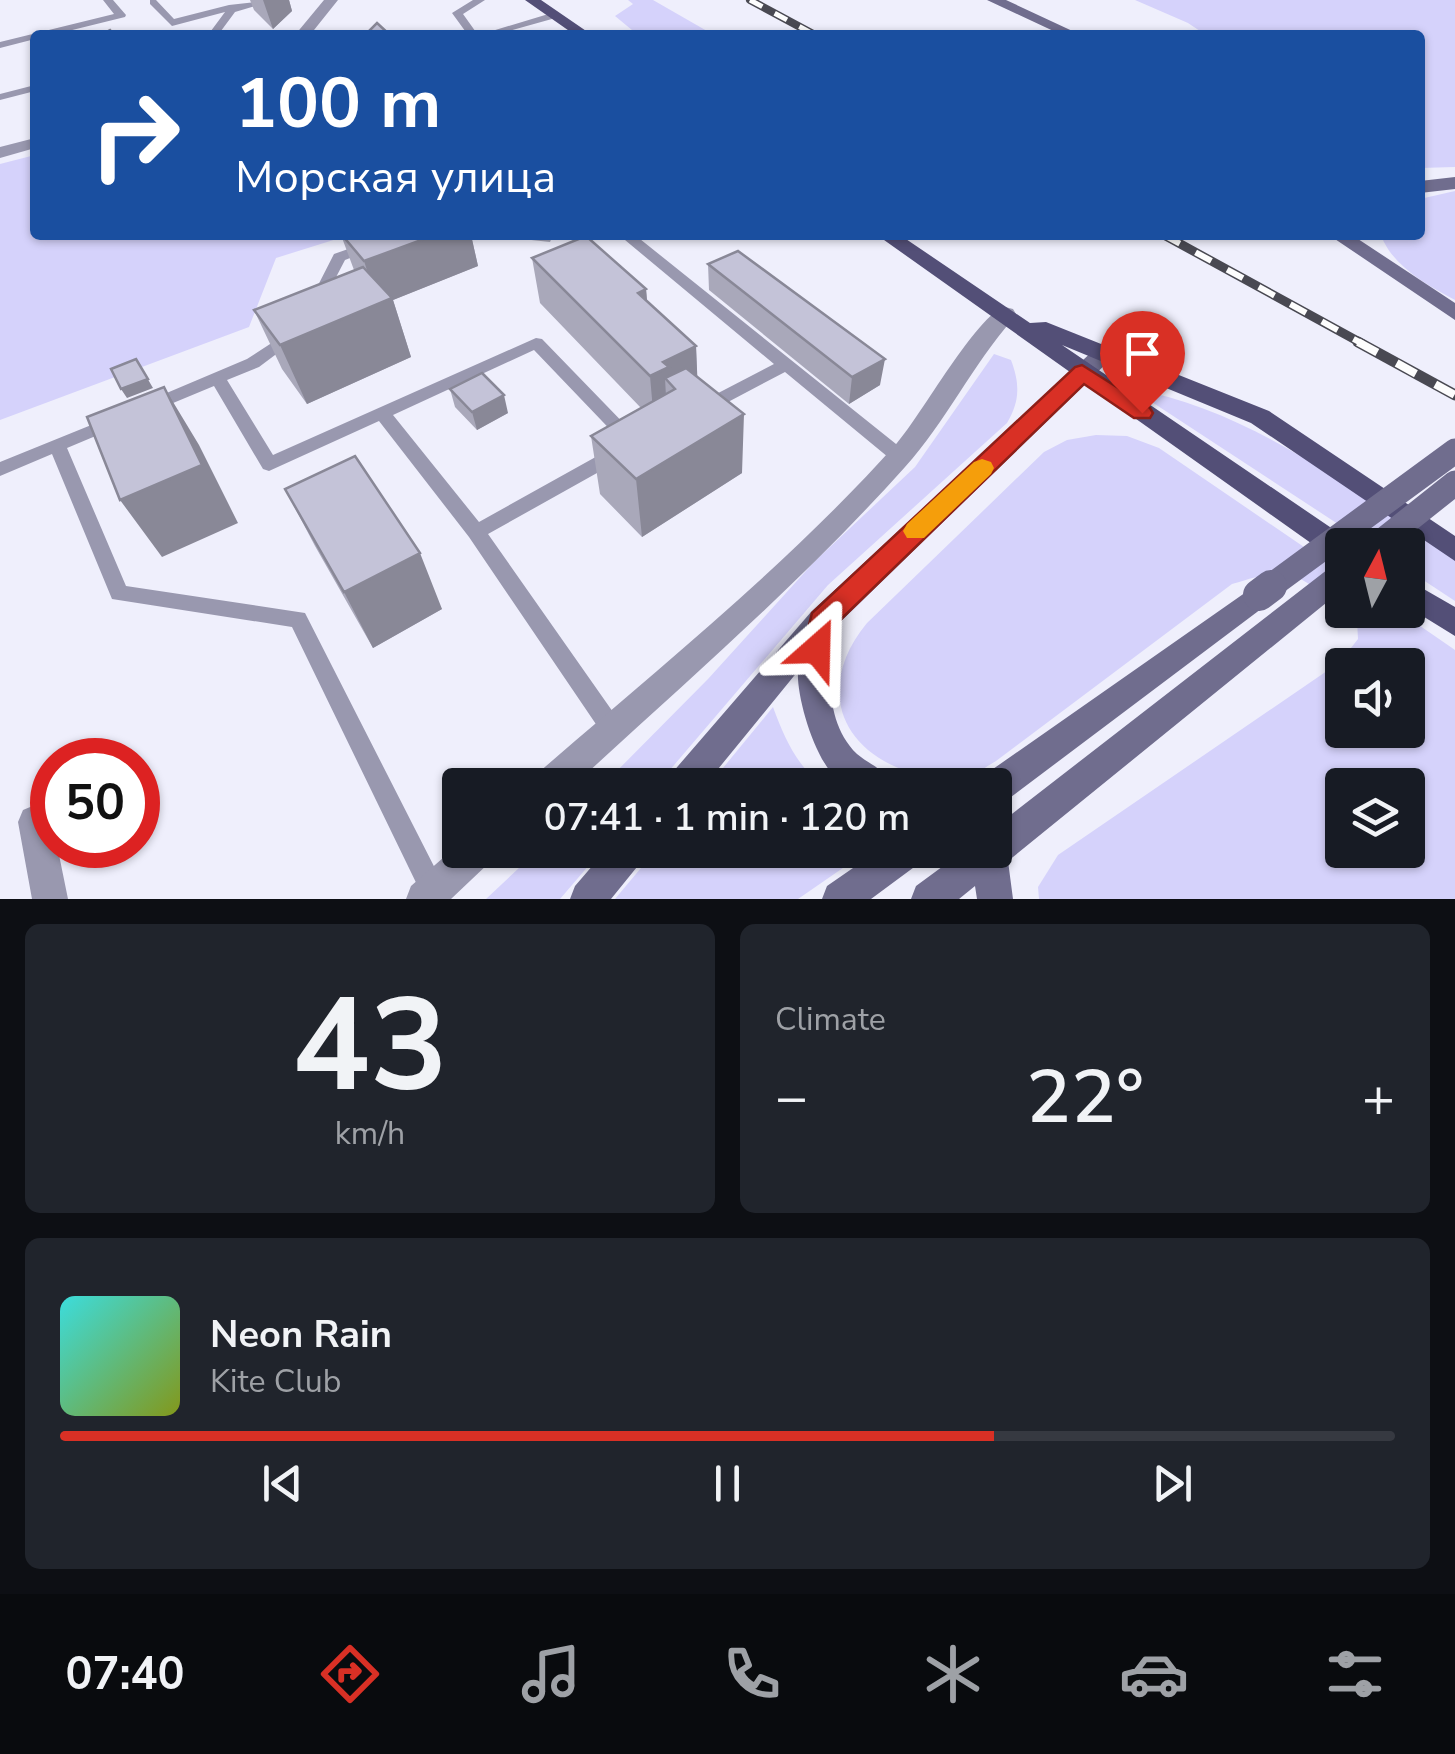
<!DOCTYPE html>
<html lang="en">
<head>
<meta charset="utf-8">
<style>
	body { margin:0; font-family:"Nunito Sans",sans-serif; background:#20242c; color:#f1f3f6; height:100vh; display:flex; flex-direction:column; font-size:38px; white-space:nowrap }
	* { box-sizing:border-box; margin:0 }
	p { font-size:32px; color:#9ea1a6 }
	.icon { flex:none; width:55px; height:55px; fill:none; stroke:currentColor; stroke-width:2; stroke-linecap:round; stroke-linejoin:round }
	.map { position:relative; height:899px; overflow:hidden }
	.side { display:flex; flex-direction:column; gap:25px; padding:25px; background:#0d0f14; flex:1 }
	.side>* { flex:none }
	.top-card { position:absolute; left:30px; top:30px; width:1395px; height:210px; border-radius:10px; box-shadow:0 2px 8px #0004; background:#1a4fa0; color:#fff; overflow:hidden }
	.needle { width:65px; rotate:7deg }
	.fabs { position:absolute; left:1325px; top:528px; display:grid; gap:20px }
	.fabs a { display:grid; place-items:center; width:100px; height:100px; border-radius:10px; background:#171b24; box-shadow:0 2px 8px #0004; font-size:50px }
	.speed { position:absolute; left:30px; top:738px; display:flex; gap:20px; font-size:50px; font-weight:700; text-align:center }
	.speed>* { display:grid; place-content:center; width:130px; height:130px; border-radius:50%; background:#171b24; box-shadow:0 2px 8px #0004; line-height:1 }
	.speed .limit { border:15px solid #d22; background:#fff; color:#111 }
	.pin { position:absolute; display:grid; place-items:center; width:85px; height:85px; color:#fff; margin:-102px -42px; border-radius:50% 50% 50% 0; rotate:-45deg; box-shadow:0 0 10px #0007 }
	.pin .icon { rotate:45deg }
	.me { position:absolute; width:110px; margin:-55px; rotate:25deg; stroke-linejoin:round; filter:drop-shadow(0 0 8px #0008) }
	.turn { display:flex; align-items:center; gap:35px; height:210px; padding:0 40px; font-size:45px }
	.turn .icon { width:130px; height:130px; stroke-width:2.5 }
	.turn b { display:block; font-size:70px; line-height:85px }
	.big { font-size:75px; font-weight:600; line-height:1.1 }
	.side .tile { flex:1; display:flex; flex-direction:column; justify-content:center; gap:15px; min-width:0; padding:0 35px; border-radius:15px; background:#20242c }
	.side .dial { align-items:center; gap:0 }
	.dial b { font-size:130px; line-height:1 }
	.song { display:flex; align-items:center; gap:30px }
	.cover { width:120px; height:120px; border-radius:15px; background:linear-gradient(135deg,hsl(180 70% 55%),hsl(70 70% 35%)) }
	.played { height:10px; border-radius:5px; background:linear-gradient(90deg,#d93025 70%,#363941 70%) }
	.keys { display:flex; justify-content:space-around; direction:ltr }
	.heat { display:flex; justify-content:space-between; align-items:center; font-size:55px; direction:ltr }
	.side .tiles { flex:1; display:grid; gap:25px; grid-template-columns:1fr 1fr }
	.tile:last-child { grid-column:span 2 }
	.trip { position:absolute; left:442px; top:768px; width:570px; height:100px; border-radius:10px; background:#171b24; box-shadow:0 2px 8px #0004; font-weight:600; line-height:100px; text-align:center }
	.tab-bar { display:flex; height:160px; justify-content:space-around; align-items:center; background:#090b0e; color:#9ea1a6 }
	.tab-bar .icon { width:70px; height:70px }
	.tab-bar .active { color:#d93025 }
	.tab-bar b { font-size:45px; color:#f1f3f6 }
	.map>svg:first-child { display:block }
	.green { fill:#d5d2fb; fill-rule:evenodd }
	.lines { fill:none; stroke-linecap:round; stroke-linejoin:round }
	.lane { fill:#9998af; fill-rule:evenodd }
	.street { fill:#9998af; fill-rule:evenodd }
	.secondary { fill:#706d8e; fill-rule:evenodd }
	.primary { fill:#534f77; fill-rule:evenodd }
	.rail-far2-casing { stroke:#494952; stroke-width:8 }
	.rail-far1-casing { stroke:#494952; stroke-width:9 }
	.rail-casing { stroke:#494952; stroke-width:11 }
	.rail-far2 { stroke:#fdfdfd; stroke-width:5; stroke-dasharray:14; stroke-linecap:butt }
	.rail-far1 { stroke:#fdfdfd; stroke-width:6; stroke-dasharray:18; stroke-linecap:butt }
	.rail { stroke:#fdfdfd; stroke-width:8; stroke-dasharray:22; stroke-linecap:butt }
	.secondary-bridge-far1 { stroke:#706d8e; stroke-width:25 }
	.secondary-bridge { stroke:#706d8e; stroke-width:32 }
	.wall { fill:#a9a8ba }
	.shaded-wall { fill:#898897 }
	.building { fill:#c4c3d8; stroke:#898897; stroke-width:2.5 }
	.route { fill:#d93025; stroke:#8d1f18; stroke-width:2.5 }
	.slow { fill:#f59e0b }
</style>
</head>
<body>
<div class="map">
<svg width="1455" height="899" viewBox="0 0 1455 899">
	<rect width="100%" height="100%" fill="#efeffc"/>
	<!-- green -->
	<path class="green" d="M 628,0 L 653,0 L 714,35 L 638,35 L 615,16 L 633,4 Z
		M 1135,0 L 1455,0 L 1455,167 L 1420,168 L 1420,35 L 1206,35 L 1188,23 Z
		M 35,155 L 35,235 L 370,235 L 343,237 L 276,258 L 249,327 L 0,420 L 0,164 Z
		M 1455,191 L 1455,300 C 1427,285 1392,266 1381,235 L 1420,235 L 1420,199 Z
		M 994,354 L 1011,360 C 1020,384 1020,401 1007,423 L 828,585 L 657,785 L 603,785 L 708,679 L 814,562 L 915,467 Z
		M 1132,389 C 1252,409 1355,493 1455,556 L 1455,601 L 1408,570 L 1408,545 L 1370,545 Z
		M 1096,435 L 1127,436 L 1159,448 L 1342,573 L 1342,609 C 1294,572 1293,565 1232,584 L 996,761 C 987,766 977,774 968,776 C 950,782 924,778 906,771 C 834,745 819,681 867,623 L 1044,452 L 1067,440 Z
		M 1344,610 L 1397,610 L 1455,650 L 1455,899 L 1039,899 L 1038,887 L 1058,855 L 1340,662 L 1358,639 L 1357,620 ZM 1342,665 L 1408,665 L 1408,730 L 1342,730 ZM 1342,785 L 1408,785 L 1408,850 L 1342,850 Z
		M 773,707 C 784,737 796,764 821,785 L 709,785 Z
		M 538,850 L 602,850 L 560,899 L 486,899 Z
		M 656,850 L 869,850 L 798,899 L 615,899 Z"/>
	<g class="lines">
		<!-- lane -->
		<path class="lane" d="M 103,0 L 113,0 L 126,15 L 125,17 L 52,35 L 35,35 L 35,39 L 0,48 L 0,42 L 114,14 Z
			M 150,0 L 156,0 L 174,19 L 229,5 L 275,0 L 235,12 L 218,35 L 208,35 L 225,12 L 172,26 L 150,4 Z
			M 473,0 L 485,0 L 463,14 L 478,35 L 468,35 L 452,13 Z
			M 555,12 L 559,13 L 559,17 L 495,35 L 479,35 Z
			M 35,85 L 35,91 L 0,100 L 0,94 Z
			M 388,235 L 408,235 L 345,260 L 322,304 L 312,304 L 310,301 L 334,254 Z
			M 619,235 L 635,235 L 906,452 L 909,457 L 906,462 L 894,462 L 785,372 L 711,411 L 699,411 L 697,407 L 699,403 L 774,364 Z
			M 290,331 L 295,332 L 298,336 L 295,340 L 259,367 L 227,380 L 273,455 L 536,338 L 542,339 L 636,436 L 639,440 L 636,444 L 624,444 L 534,350 L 393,415 L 479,522 L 610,449 L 622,449 L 625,454 L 622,459 L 488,534 L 620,722 L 623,729 L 620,736 L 612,739 L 604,736 L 469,537 L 379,421 L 269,471 L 263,469 L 214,386 L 149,413 L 141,407 L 143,403 L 247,359 Z
			M 111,417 L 120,423 L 117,427 L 67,448 L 126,586 L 305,613 L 442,882 L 446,891 L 442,899 L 424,899 L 292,627 L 112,599 L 52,454 L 0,476 L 0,462 Z"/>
		<!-- street -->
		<path class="street" d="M 324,0 L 338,0 L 310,35 L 295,35 Z
			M 35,138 L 35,148 L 0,158 L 0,147 Z
			M 1005,307 L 1013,309 L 1016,314 L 1013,319 C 972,365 946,422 905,467 C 803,581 686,682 574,785 L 533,785 L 538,773 C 660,667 789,564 897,443 C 921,416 977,314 1005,307 Z
			M 35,805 L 47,810 L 52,824 L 52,845 L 57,845 L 68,899 L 32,899 L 18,822 L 23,810 Z
			M 460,843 L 460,850 L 495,850 L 490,862 L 451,899 L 406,899 L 411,886 Z"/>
		<!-- secondary -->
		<path class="secondary" d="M 987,0 L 1006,0 L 1081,35 L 1062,35 Z
			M 1455,177 L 1455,189 L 1420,193 L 1420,181 Z
			M 1329,235 L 1352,235 L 1455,303 L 1455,320 Z
			M 1104,346 L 1112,348 L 1115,353 L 1112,358 L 835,627 C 829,667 823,721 857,754 C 870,765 884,768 891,785 C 877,785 856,789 844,783 C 818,772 796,698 798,671 L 705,785 L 667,785 L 672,773 L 811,612 L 1096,348 Z
			M 1342,562 L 1342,590 L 1008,861 L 1013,899 L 977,899 L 975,886 L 959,899 L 911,899 L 916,886 L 965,850 L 995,850 L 995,827 L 1332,566 Z
			M 1259,583 L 1269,587 L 1273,595 L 1269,603 L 1007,800 L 995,804 L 995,785 L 980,785 L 983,776 Z
			M 606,850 L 646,850 L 641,862 L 611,899 L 570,899 L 575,886 Z
			M 879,850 L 926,850 L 921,862 L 871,899 L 822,899 L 827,886 Z"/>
		<!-- primary -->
		<path class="primary" d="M 525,0 L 541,0 L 592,35 L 575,35 Z
			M 877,235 L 900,235 L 1030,323 L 1046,322 L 1269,411 L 1455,536 L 1455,561 L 1251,423 L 1062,345 L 1352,542 L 1353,545 L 1342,545 L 1342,561 L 1332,558 Z
			M 1408,580 L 1455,607 L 1455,636 L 1408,607 Z"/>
		<!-- rail-far2 casing -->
		<g class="rail-far2-casing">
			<path id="rail-far2" d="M 750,0 L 815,35"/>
		</g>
		<!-- rail-far1 casing -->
		<g class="rail-far1-casing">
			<path id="rail-far1" d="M 1164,235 L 1363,344"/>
		</g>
		<!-- rail casing -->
		<g class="rail-casing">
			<path id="rail" d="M 1358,342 L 1455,395"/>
		</g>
		<!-- rail-far2 -->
		<use href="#rail-far2" class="rail-far2"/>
		<!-- rail-far1 -->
		<use href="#rail-far1" class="rail-far1"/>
		<!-- rail -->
		<use href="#rail" class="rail"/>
		<!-- secondary-bridge-far1 -->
		<path class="secondary-bridge-far1" d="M 1377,545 L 1455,483
			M 1267,589 L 1455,451"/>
		<!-- secondary-bridge -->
		<path class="secondary-bridge" d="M 1259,595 L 1271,586"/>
	</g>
	<!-- wall -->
	<path class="wall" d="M 250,0 L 289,0 L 292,11 L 273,29 L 254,10 Z
		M 341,235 L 471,235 L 478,266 L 393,300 L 411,357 L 307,404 L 282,369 L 254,310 L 354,270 Z
		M 503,235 L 553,235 L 550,242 L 503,237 Z
		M 532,258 L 646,289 L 647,301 L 696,346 L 697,377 L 742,473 L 642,537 L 600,494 L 591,436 L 641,408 L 540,303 Z
		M 708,264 L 880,385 L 849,404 L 709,290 Z
		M 450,389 L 508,413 L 477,430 L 455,407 Z
		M 285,489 L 442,609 L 373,648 L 315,546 Z"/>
	<!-- shaded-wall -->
	<path class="shaded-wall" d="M 263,0 L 289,0 L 292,11 L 273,29 Z
		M 435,235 L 471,235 L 478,266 L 393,300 L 411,357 L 307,404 L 280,345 L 378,304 L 364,261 Z
		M 646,289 L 650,335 L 638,293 Z
		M 696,346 L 698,392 L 675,389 L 665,378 L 667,415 L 654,422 L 650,376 L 663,362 Z
		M 136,359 L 153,388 L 127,398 L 121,389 Z
		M 885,359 L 880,385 L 849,404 L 852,377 Z
		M 164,387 L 199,445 L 238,523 L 162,557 L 120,500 Z
		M 504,395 L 508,413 L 477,430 L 472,412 Z
		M 744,414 L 742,473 L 642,537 L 636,479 Z
		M 420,553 L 442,609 L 373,648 L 344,592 Z"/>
	<!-- building -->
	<path class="building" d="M 377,23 L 390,35 L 365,35 Z
		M 110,30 L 114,35 L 101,35 Z
		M 342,235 L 435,235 L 364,261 Z
		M 586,236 L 646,289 L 638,293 L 696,346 L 663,362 L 669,367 L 650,376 L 532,258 Z
		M 738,251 L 885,359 L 852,377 L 708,264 Z
		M 363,267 L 392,298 L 280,345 L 254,310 Z
		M 136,359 L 148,379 L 121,389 L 111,369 Z
		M 686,368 L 744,414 L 636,479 L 591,436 L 675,389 L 665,378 Z
		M 482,373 L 504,395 L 472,412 L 450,389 Z
		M 164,387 L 202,465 L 120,500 L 87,417 Z
		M 355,456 L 420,553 L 344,592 L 285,489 Z"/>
	<!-- route -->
	<path class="route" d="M 1082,365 L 1150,408 L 1153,413 L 1150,418 L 1134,418 L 1084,384 L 834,626 L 826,657 L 817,661 L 807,657 L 803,649 L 812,613 L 1075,367 Z"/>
	<!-- slow -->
	<path class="slow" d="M 982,459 L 991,462 L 994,468 L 991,474 L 924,538 L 907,538 L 903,531 L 907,524 L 974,462 Z"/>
</svg>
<div class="fabs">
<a><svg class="needle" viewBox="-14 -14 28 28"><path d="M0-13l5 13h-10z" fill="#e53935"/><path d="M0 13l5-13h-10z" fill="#9ea1a6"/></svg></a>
<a><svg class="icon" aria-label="sound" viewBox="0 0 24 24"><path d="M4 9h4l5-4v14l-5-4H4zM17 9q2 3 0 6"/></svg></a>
<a><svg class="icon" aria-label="layers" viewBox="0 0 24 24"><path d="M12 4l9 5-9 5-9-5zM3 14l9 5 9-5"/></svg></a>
</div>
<div class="speed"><div class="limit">50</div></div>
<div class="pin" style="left:1142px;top:413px;background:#d93025"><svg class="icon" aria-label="arrive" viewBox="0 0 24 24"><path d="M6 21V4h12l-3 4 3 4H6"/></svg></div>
<svg class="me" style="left:817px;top:649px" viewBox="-20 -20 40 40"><path d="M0-17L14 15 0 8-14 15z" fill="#d93025" stroke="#fff" stroke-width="4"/></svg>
<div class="trip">07:41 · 1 min · 120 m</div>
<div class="top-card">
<div class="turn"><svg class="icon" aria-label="right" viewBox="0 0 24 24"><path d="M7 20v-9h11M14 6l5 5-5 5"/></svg><div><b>100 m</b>Морская улица</div></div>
</div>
</div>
<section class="side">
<div class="tiles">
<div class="tile dial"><b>43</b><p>km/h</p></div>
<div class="tile"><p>Climate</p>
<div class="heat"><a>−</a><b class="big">22°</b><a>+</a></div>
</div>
<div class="tile">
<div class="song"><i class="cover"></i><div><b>Neon Rain</b><p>Kite Club</p></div></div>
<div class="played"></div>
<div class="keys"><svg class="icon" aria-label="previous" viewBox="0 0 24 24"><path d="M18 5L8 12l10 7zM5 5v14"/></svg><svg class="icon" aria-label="pause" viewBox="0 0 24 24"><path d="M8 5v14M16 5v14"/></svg><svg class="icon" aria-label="next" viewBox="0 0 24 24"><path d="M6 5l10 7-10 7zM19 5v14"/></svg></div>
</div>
</div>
</section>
<nav class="tab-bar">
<b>07:40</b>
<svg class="icon active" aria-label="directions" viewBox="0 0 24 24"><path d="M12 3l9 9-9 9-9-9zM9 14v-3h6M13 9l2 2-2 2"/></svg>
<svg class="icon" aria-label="music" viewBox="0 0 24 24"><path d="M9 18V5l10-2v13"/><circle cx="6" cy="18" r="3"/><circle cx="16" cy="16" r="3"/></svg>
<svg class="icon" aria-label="phone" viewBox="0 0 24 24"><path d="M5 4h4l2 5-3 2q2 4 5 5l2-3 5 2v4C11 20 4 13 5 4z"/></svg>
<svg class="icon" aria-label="climate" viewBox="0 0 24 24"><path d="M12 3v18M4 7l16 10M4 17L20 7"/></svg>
<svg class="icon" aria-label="car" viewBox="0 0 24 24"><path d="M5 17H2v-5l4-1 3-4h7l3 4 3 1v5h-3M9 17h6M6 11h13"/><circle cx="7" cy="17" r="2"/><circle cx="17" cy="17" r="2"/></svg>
<svg class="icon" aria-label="filters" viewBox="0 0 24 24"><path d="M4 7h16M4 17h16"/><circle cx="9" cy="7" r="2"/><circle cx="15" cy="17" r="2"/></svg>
</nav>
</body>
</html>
